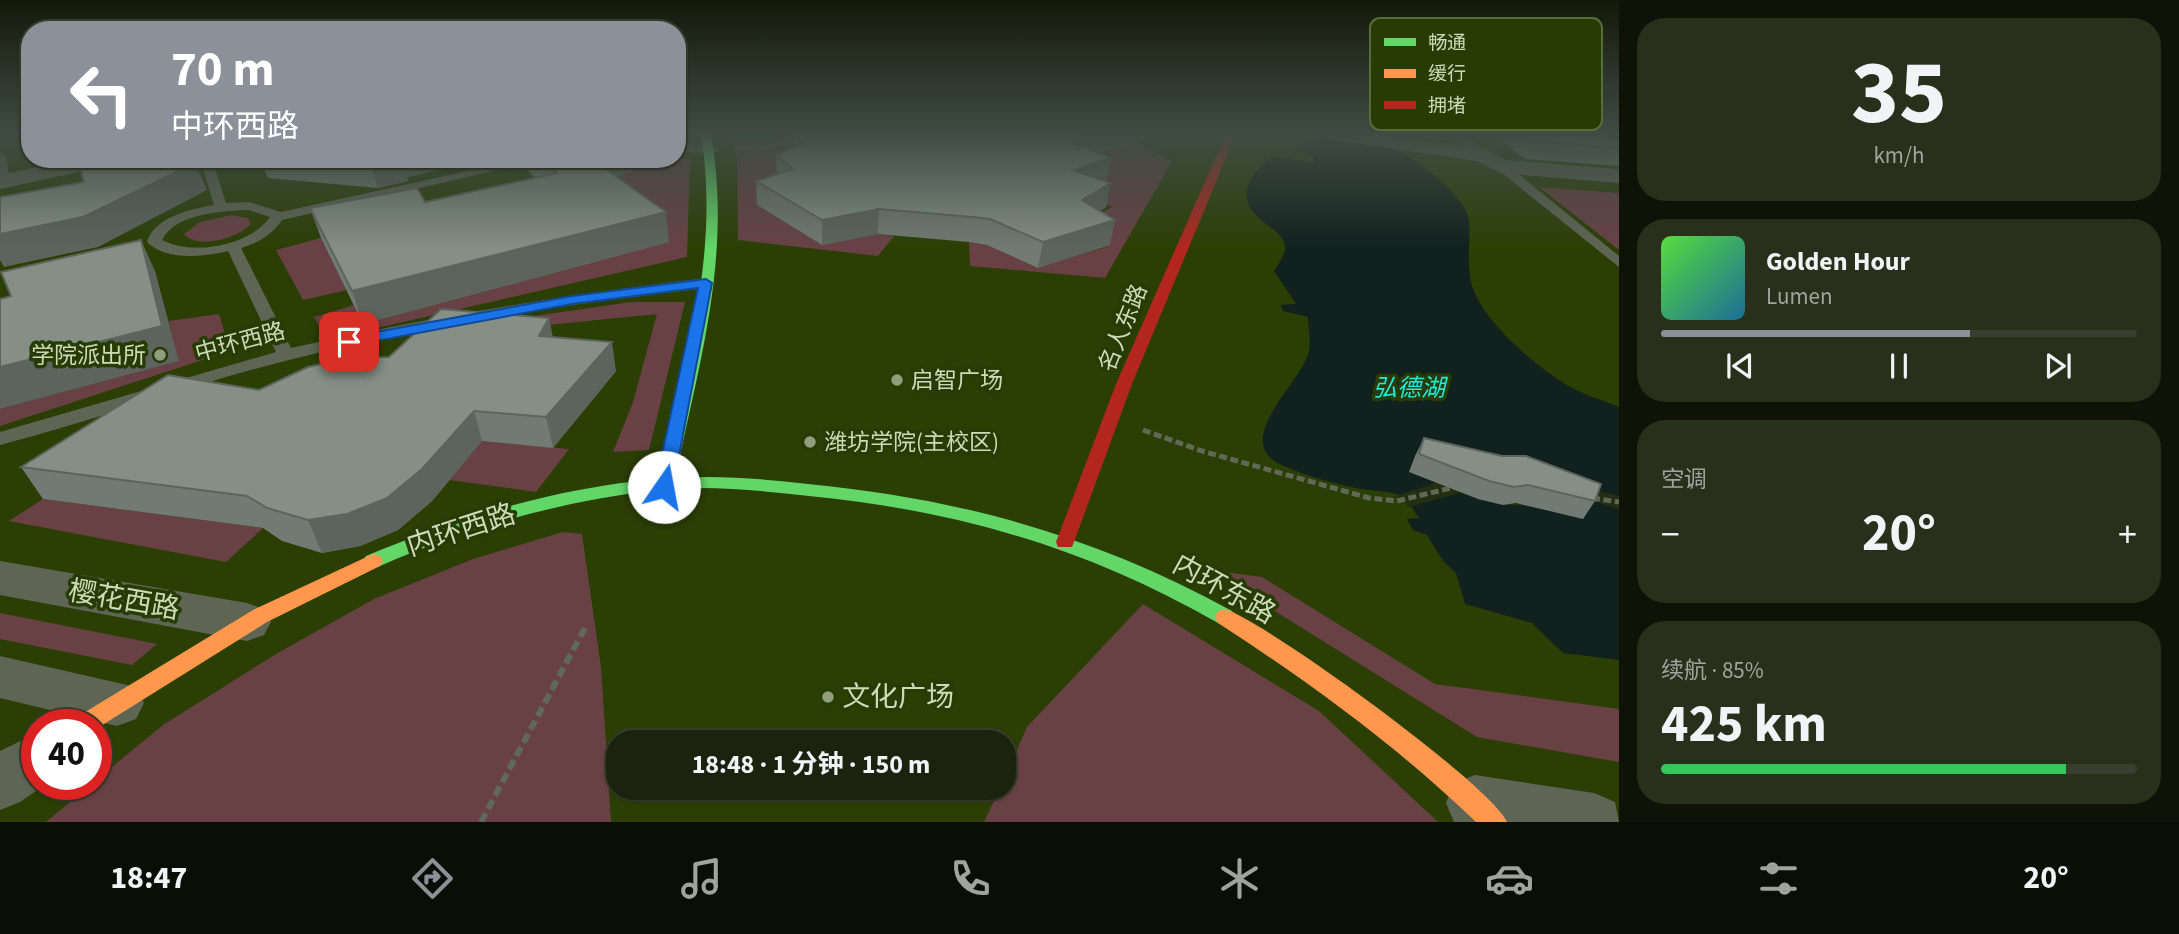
<!DOCTYPE html>
<html lang="zh">
<head>
<meta charset="utf-8">
<style>
	body { margin:0; font-family:"Source Sans 3","Noto Sans SC",sans-serif; background:#282f1b; color:#f1f3f6; height:100vh; display:flex; flex-direction:column; font-size:26px; white-space:nowrap }
	* { box-sizing:border-box; margin:0 }
	p { font-size:23px; color:#a0a49d }
	.icon { flex:none; width:38px; height:38px; fill:none; stroke:currentColor; stroke-width:2; stroke-linecap:round; stroke-linejoin:round }
	.map { position:relative; flex:1; overflow:hidden }
	.drawer { display:flex; flex-direction:column; gap:18px; padding:18px; background:#0f1307; width:560px }
	.drawer>* { flex:none }
	.top-card { position:absolute; left:21px; top:21px; width:665px; height:147px; border-radius:28px; box-shadow:0 2px 5px #0004,0 0 0 2px #393f2e; background:#8c9099; color:#fff; overflow:hidden }
	.speed { position:absolute; left:21px; top:709px; display:flex; gap:14px; font-size:35px; font-weight:700; text-align:center }
	.speed>* { display:grid; place-content:center; width:91px; height:91px; border-radius:50%; background:#1b220d; box-shadow:0 2px 5px #0004,0 0 0 2px #393f2e; line-height:1 }
	.speed .limit { border:10px solid #d22; background:#fff; color:#111 }
	.pin { position:absolute; display:grid; place-items:center; width:60px; height:60px; color:#fff; margin:-30px; border-radius:14px; box-shadow:0 4px 10px #0006 }
	.me { position:absolute; width:77px; margin:-38px; rotate:12deg; stroke-linejoin:round; filter:drop-shadow(0 0 5px #0008) }
	.turn { display:flex; align-items:center; gap:24px; height:147px; padding:0 35px; font-size:32px }
	.turn .icon { width:91px; height:91px; stroke-width:2.5 }
	.turn b { display:block; font-size:49px; line-height:60px }
	.big { font-size:52px; font-weight:700; line-height:1.1 }
	.drawer .card { flex:1; display:flex; flex-direction:column; justify-content:center; gap:10px; min-width:0; padding:0 24px; border-radius:28px; background:#282f1b }
	.drawer .dial { align-items:center; gap:0 }
	.dial b { font-size:91px; line-height:1 }
	.song { display:flex; align-items:center; gap:21px }
	.cover { width:84px; height:84px; border-radius:10px; background:linear-gradient(135deg,hsl(110 70% 55%),hsl(200 70% 35%)) }
	.played { height:7px; border-radius:4px; background:linear-gradient(90deg,#8c9099 65%,#393f2e 65%) }
	.keys { display:flex; justify-content:space-around; direction:ltr }
	.heat { display:flex; justify-content:space-between; align-items:center; font-size:38px; direction:ltr }
	.charge { height:10px; border-radius:5px; background:linear-gradient(90deg,#34c759 85%,#393f2e 0) }
	.trip { position:absolute; left:606px; top:730px; width:410px; height:70px; border-radius:28px; background:#1b220d; box-shadow:0 2px 5px #0004,0 0 0 2px #393f2e; font-weight:700; line-height:70px; text-align:center }
	.tabs { display:flex; height:112px; justify-content:space-around; align-items:center; background:#0b0e05; color:#a0a49d }
	.tabs .icon { width:49px; height:49px }
	.tabs .current { color:#8c9099 }
	.tabs b { font-size:32px; color:#f1f3f6 }
	main { display:flex; flex:1; min-height:0 }
	.map>svg:first-child { display:block }
	.built { fill:#2b3f04; fill-rule:evenodd }
	.green { fill:#694145 }
	.water { fill:#11211d }
	.pier { fill:#242e11 }
	.lines { fill:none; stroke-linecap:round; stroke-linejoin:round }
	.path-far2 { stroke:#606857; stroke-width:2.5; stroke-dasharray:4.5 2.5; stroke-linecap:butt }
	.path-far1 { stroke:#606857; stroke-width:5; stroke-dasharray:8 3.5; stroke-linecap:butt }
	.path { stroke:#606857; stroke-width:6; stroke-dasharray:10 5; stroke-linecap:butt }
	.lane { fill:#5f6555; fill-rule:evenodd }
	.street { fill:#5f6555; fill-rule:evenodd }
	.fast { fill:#63d668; fill-rule:evenodd }
	.slow { fill:#ff974d; fill-rule:evenodd }
	.jam { fill:#b3261e; fill-rule:evenodd }
	.wall { fill:#727b73 }
	.shaded-wall { fill:#5d645e }
	.building { fill:#858f86; stroke:#5d645e; stroke-width:2 }
	.route { fill:#1a73e8; stroke:#114b97; stroke-width:2 }
	.poi-dot { fill:#909e7e; stroke:#273b04; stroke-width:2.5 }
	.labels { text-anchor:middle; dominant-baseline:central; stroke-width:7; stroke-linejoin:round; paint-order:stroke }
	.street-label { font-size:23px; fill:#cadbb8; stroke:#273b04 }
	.poi-label { font-size:23px; fill:#cadbb8; stroke:#273b04; text-anchor:start }
	.water-label { font-size:24px; font-style:italic; fill:#20e9de; stroke:#273b04 }
	.near-street-label { font-size:28px; fill:#cadbb8; stroke:#273b04 }
	.near-poi-label { font-size:28px; fill:#cadbb8; stroke:#273b04; text-anchor:start }
	.key { fill:#273b04; stroke:#586b3a; stroke-width:2 }
	.key-label { font-size:19px; fill:#cadbb8 }
</style>
</head>
<body>
<main>
<div class="map">
<svg width="1619" height="822" viewBox="0 0 1619 822">
	<rect width="100%" height="100%" fill="#242e11"/>
	<!-- built -->
	<path class="built" d="M 0,134 L 30,134 L 30,159 L 677,159 L 677,134 L 1619,134 L 1619,822 L 0,822 ZM 37,724 L 96,724 L 96,784 L 37,784 ZM 618,742 L 1003,742 L 1003,788 L 618,788 Z"/>
	<!-- green -->
	<path class="green" d="M 724,134 L 788,134 L 814,148 L 757,205 L 822,245 L 878,234 L 894,236 L 878,256 L 738,240 L 737,155 Z
		M 1137,142 L 1172,161 L 1105,278 L 970,266 L 969,242 L 987,245 L 1038,268 L 1109,246 L 1078,224 L 1113,207 L 1069,193 L 1065,162 Z
		M 609,159 L 690,159 L 687,257 L 355,333 L 349,328 L 324,334 L 314,317 L 354,305 L 364,324 L 668,242 L 590,182 Z
		M 1539,187 L 1619,193 L 1619,250 Z
		M 232,215 L 248,218 L 251,224 C 238,238 198,250 184,234 L 200,222 Z
		M 321,238 L 347,290 L 303,300 L 276,250 Z
		M 631,302 L 685,302 L 649,450 L 613,452 L 633,402 L 657,314 L 428,337 L 541,315 Z
		M 219,314 L 230,351 L 0,426 L 0,409 L 178,361 L 169,321 Z
		M 482,441 L 569,449 L 536,492 L 450,480 Z
		M 43,499 L 263,528 L 226,562 L 9,521 Z
		M 563,532 L 582,534 L 601,667 L 611,822 L 46,822 L 92,784 L 96,784 L 96,780 L 163,725 L 276,654 L 374,599 L 473,559 Z
		M 1209,570 L 1262,577 L 1435,684 L 1619,709 L 1619,762 L 1477,737 Z
		M 1143,604 L 1319,711 L 1438,822 L 984,822 L 1000,788 L 1003,788 L 1003,781 L 1027,727 Z
		M 0,613 L 157,644 L 132,665 L 0,639 Z"/>
	<!-- water -->
	<path class="water" d="M 1315,134 L 1405,134 L 1407,139 L 1395,147 C 1415,161 1467,195 1469,221 C 1471,245 1465,265 1473,289 C 1486,324 1535,365 1565,384 C 1581,394 1602,400 1619,407 L 1619,660 L 1563,653 L 1532,623 L 1465,604 L 1456,573 L 1443,561 L 1427,535 L 1413,530 L 1407,519 L 1419,518 L 1404,496 C 1388,491 1372,491 1356,488 C 1332,483 1307,476 1284,466 C 1229,443 1297,387 1308,355 C 1312,342 1308,330 1308,317 L 1283,311 L 1281,305 L 1296,304 L 1274,271 C 1278,264 1286,255 1285,246 C 1283,232 1268,227 1259,218 C 1234,196 1252,171 1274,156 L 1314,163 L 1313,157 L 1294,148 L 1309,142 Z"/>
	<!-- pier -->
	<path class="pier" d="M 1452,477 L 1584,487 L 1619,496 L 1619,510 L 1597,502 L 1577,508 L 1503,505 L 1478,499 L 1463,492 L 1409,507 L 1402,499 L 1393,497 Z"/>
	<g class="lines">
		<!-- path-far2 -->
		<path class="path-far2" d="M 738,149 L 764,148 L 792,141"/>
		<!-- path-far1 -->
		<path class="path-far1" d="M 1143,430 L 1202,451 L 1369,498 L 1397,501 L 1455,487
			M 1592,498 L 1619,502"/>
		<!-- path -->
		<path class="path" d="M 481,822 L 587,624"/>
		<!-- lane -->
		<path class="lane" d="M 1453,134 L 1466,134 L 1488,155 L 1478,157 Z
			M 677,146 L 713,147 L 719,150 L 713,153 L 677,152 Z
			M 0,152 L 6,156 L 10,181 L 4,185 L 0,184 Z
			M 200,159 L 212,159 L 226,203 L 249,202 L 281,212 L 522,159 L 545,159 L 282,220 C 272,235 258,243 241,248 L 291,348 C 428,317 566,295 706,278 L 714,283 L 706,288 C 566,304 426,325 289,360 C 192,384 97,420 0,445 L 0,432 L 276,352 L 228,251 C 204,257 165,261 147,242 C 154,217 191,209 214,205 ZM 249,210 L 270,217 C 250,246 192,256 162,240 C 175,213 223,211 249,210 Z
			M 1497,163 L 1505,163 L 1619,256 L 1619,267 L 1497,169 Z"/>
		<!-- street -->
		<path class="street" d="M 1321,134 L 1373,134 L 1482,148 L 1506,160 L 1619,169 L 1619,183 L 1501,173 L 1477,161 L 1332,140 Z
			M 74,159 L 118,159 L 115,164 L 0,189 L 0,175 Z
			M 0,561 L 247,603 L 264,609 L 271,622 L 264,635 L 247,641 L 0,595 Z
			M 0,656 L 136,687 L 144,703 L 136,719 L 117,726 L 0,698 Z
			M 37,733 L 37,784 L 46,784 L 20,802 L 0,810 L 0,751 Z
			M 1475,775 L 1594,793 L 1615,802 L 1619,822 L 1454,822 L 1446,803 L 1454,783 Z"/>
		<!-- fast -->
		<path class="fast" d="M 701,134 L 711,134 C 732,254 700,361 675,478 C 719,475 763,479 808,484 C 962,499 1096,536 1232,611 L 1235,617 L 1232,623 L 1225,625 L 1218,623 C 1086,548 960,511 809,496 C 763,491 718,486 671,489 L 664,493 L 655,490 C 559,502 469,527 380,566 L 373,568 L 366,566 L 363,561 L 366,556 C 460,517 556,488 657,479 C 686,362 720,255 701,134 Z"/>
		<!-- slow -->
		<path class="slow" d="M 373,554 L 380,556 L 383,561 L 380,566 L 267,622 L 96,729 L 96,724 L 74,724 L 77,717 L 253,610 Z
			M 1225,609 C 1268,623 1491,785 1507,822 L 1476,822 C 1397,746 1309,682 1218,623 L 1215,617 L 1218,611 Z"/>
		<!-- jam -->
		<path class="jam" d="M 1226,134 L 1236,134 L 1132,384 L 1074,542 L 1072,547 L 1058,547 L 1056,542 L 1116,384 Z"/>
	</g>
	<!-- wall -->
	<path class="wall" d="M 788,134 L 1159,134 L 1159,136 L 1098,153 L 1111,158 L 1106,181 L 1106,207 L 1100,211 L 1110,245 L 1038,268 L 987,245 L 969,242 L 878,234 L 822,245 L 757,205 L 756,181 L 777,174 L 776,155 L 795,147 L 795,138 Z
		M 1492,134 L 1605,134 L 1619,143 L 1619,165 L 1618,166 L 1525,159 Z
		M 260,159 L 489,159 L 407,177 L 408,181 L 378,188 L 268,178 Z
		M 522,159 L 631,159 L 632,172 L 615,176 L 669,242 L 363,324 L 321,238 L 310,208 L 425,202 L 536,178 L 524,167 Z
		M 553,337 L 616,371 L 553,448 L 482,441 L 432,501 L 398,530 L 360,546 L 322,553 L 282,541 L 263,528 L 43,499 L 21,467 L 259,390 L 389,357 Z
		M 1424,438 L 1595,501 L 1583,519 L 1516,503 L 1503,505 L 1478,499 L 1409,472 L 1415,456 Z"/>
	<!-- shaded-wall -->
	<path class="shaded-wall" d="M 1091,134 L 1159,134 L 1159,136 L 1065,162 L 1068,140 Z
		M 1111,158 L 1106,181 L 1073,170 Z
		M 377,159 L 489,159 L 407,177 L 408,181 L 378,188 L 370,161 Z
		M 586,159 L 631,159 L 632,172 L 590,182 Z
		M 195,163 L 207,190 L 98,247 L 4,267 L 0,260 L 0,234 Z
		M 1111,183 L 1106,207 L 1078,224 L 1082,200 Z
		M 879,209 L 878,234 L 822,245 L 822,220 Z
		M 666,212 L 669,242 L 363,324 L 352,291 Z
		M 1115,220 L 1110,245 L 1038,268 L 1043,242 Z
		M 141,240 L 155,271 L 179,361 L 0,409 L 0,367 Z
		M 549,318 L 555,347 L 539,336 Z
		M 612,342 L 616,371 L 553,448 L 546,417 Z
		M 474,411 L 482,441 L 432,501 L 398,530 L 360,546 L 322,553 L 308,520 Z"/>
	<!-- building -->
	<path class="building" d="M 797,134 L 1091,134 L 1068,140 L 1111,158 L 1073,170 L 1111,183 L 1082,200 L 1115,220 L 1043,242 L 990,219 L 972,217 L 879,209 L 822,220 L 756,181 L 793,169 L 776,155 L 803,143 L 795,135 Z
		M 1524,134 L 1605,134 L 1619,143 L 1619,148 L 1534,141 Z
		M 78,159 L 194,159 L 195,163 L 83,217 L 0,234 L 0,197 L 84,182 Z
		M 353,159 L 377,159 L 370,161 Z
		M 540,159 L 592,159 L 666,212 L 352,291 L 310,208 L 417,188 L 425,202 L 557,173 Z
		M 141,240 L 162,326 L 0,367 L 0,299 L 11,296 L 1,272 Z
		M 441,309 L 549,318 L 539,336 L 612,342 L 546,417 L 474,411 L 422,469 L 387,498 L 347,514 L 308,520 L 267,508 L 247,496 L 21,467 L 168,375 L 259,390 L 308,367 L 348,358 L 389,357 Z
		M 1424,438 L 1502,456 L 1526,456 L 1601,484 L 1595,501 L 1528,485 L 1514,487 L 1489,481 L 1419,454 Z"/>
	<!-- sky -->
	<linearGradient id="sky" x2="0" y2="1"><stop stop-color="#141909"/><stop offset="0.54" stop-color="#3f4c43"/><stop offset="1" stop-color="#3f4c43" stop-opacity="0"/></linearGradient>
	<rect width="1619" height="249" fill="url(#sky)"/>
	<!-- route -->
	<path class="route" d="M 706,279 L 712,283 L 673,487 L 664,493 L 655,487 L 698,288 L 572,304 L 349,346 L 342,342 L 349,337 L 572,296 Z"/>
	<!-- markers -->
	<g class="poi-dot">
		<circle cx="160" cy="355" r="7"/>
		<circle cx="897" cy="380" r="7"/>
		<circle cx="810" cy="442" r="7"/>
		<circle cx="828" cy="697" r="7"/>
	</g>
	<g class="labels">
		<!-- street labels -->
		<g class="street-label">
			<text transform="translate(1123 328) rotate(-68)">名人东路</text>
			<text transform="translate(240 342) rotate(-15)">中环西路</text>
		</g>
		<!-- poi labels -->
		<g class="poi-label">
			<text x="146" y="355" text-anchor="end">学院派出所</text>
			<text x="911" y="380">启智广场</text>
			<text x="824" y="442">潍坊学院(主校区)</text>
		</g>
		<!-- water labels -->
		<g class="water-label">
			<text x="1409" y="388">弘德湖</text>
		</g>
		<!-- near-street labels -->
		<g class="near-street-label">
			<text transform="translate(461 530) rotate(-18)">内环西路</text>
			<text transform="translate(1224 589) rotate(29)">内环东路</text>
			<text transform="translate(124 600) rotate(10)">樱花西路</text>
		</g>
		<!-- near-poi labels -->
		<g class="near-poi-label">
			<text x="842" y="697">文化广场</text>
		</g>
	</g>
	<!-- legend -->
	<rect x="1370" y="18" width="232" height="112" rx="10" class="key"/>
	<rect x="1384" y="38" width="32" height="8" fill="#63d668"/>
	<rect x="1384" y="69" width="32" height="9" fill="#ff974d"/>
	<rect x="1384" y="101" width="32" height="8" fill="#b3261e"/>
	<g class="key-label">
		<text x="1428" y="49">畅通</text>
		<text x="1428" y="80">缓行</text>
		<text x="1428" y="112">拥堵</text>
	</g>
</svg>
<div class="speed"><div class="limit">40</div></div>
<div class="pin" style="left:349px;top:342px;background:#d93025"><svg class="icon" aria-label="arrive" viewBox="0 0 24 24"><path d="M6 21V4h12l-3 4 3 4H6"/></svg></div>
<svg class="me" style="left:664px;top:487px" viewBox="-20 -20 40 40"><circle r="19" fill="#fff"/><path d="M0-13L10 11 0 6-10 11z" fill="#1a73e8"/></svg>
<div class="trip">18:48 · 1 分钟 · 150 m</div>
<div class="top-card">
<div class="turn"><svg class="icon" aria-label="left" viewBox="0 0 24 24"><path d="M17 20v-9H6M10 6l-5 5 5 5"/></svg><div><b>70 m</b>中环西路</div></div>
</div>
</div>
<section class="drawer">
<div class="card dial"><b>35</b><p>km/h</p></div>
<div class="card">
<div class="song"><i class="cover"></i><div><b>Golden Hour</b><p>Lumen</p></div></div>
<div class="played"></div>
<div class="keys"><svg class="icon" aria-label="previous" viewBox="0 0 24 24"><path d="M18 5L8 12l10 7zM5 5v14"/></svg><svg class="icon" aria-label="pause" viewBox="0 0 24 24"><path d="M8 5v14M16 5v14"/></svg><svg class="icon" aria-label="next" viewBox="0 0 24 24"><path d="M6 5l10 7-10 7zM19 5v14"/></svg></div>
</div>
<div class="card"><p>空调</p>
<div class="heat"><a>−</a><b class="big">20°</b><a>+</a></div>
</div>
<div class="card"><p>续航 · 85%</p><b class="big">425 km</b><div class="charge"></div></div>
</section>
</main>
<nav class="tabs">
<b>18:47</b>
<svg class="icon current" aria-label="directions" viewBox="0 0 24 24"><path d="M12 3l9 9-9 9-9-9zM9 14v-3h6M13 9l2 2-2 2"/></svg>
<svg class="icon" aria-label="music" viewBox="0 0 24 24"><path d="M9 18V5l10-2v13"/><circle cx="6" cy="18" r="3"/><circle cx="16" cy="16" r="3"/></svg>
<svg class="icon" aria-label="phone" viewBox="0 0 24 24"><path d="M5 4h4l2 5-3 2q2 4 5 5l2-3 5 2v4C11 20 4 13 5 4z"/></svg>
<svg class="icon" aria-label="climate" viewBox="0 0 24 24"><path d="M12 3v18M4 7l16 10M4 17L20 7"/></svg>
<svg class="icon" aria-label="car" viewBox="0 0 24 24"><path d="M5 17H2v-5l4-1 3-4h7l3 4 3 1v5h-3M9 17h6M6 11h13"/><circle cx="7" cy="17" r="2"/><circle cx="17" cy="17" r="2"/></svg>
<svg class="icon" aria-label="filters" viewBox="0 0 24 24"><path d="M4 7h16M4 17h16"/><circle cx="9" cy="7" r="2"/><circle cx="15" cy="17" r="2"/></svg>
<b>20°</b>
</nav>
</body>
</html>
